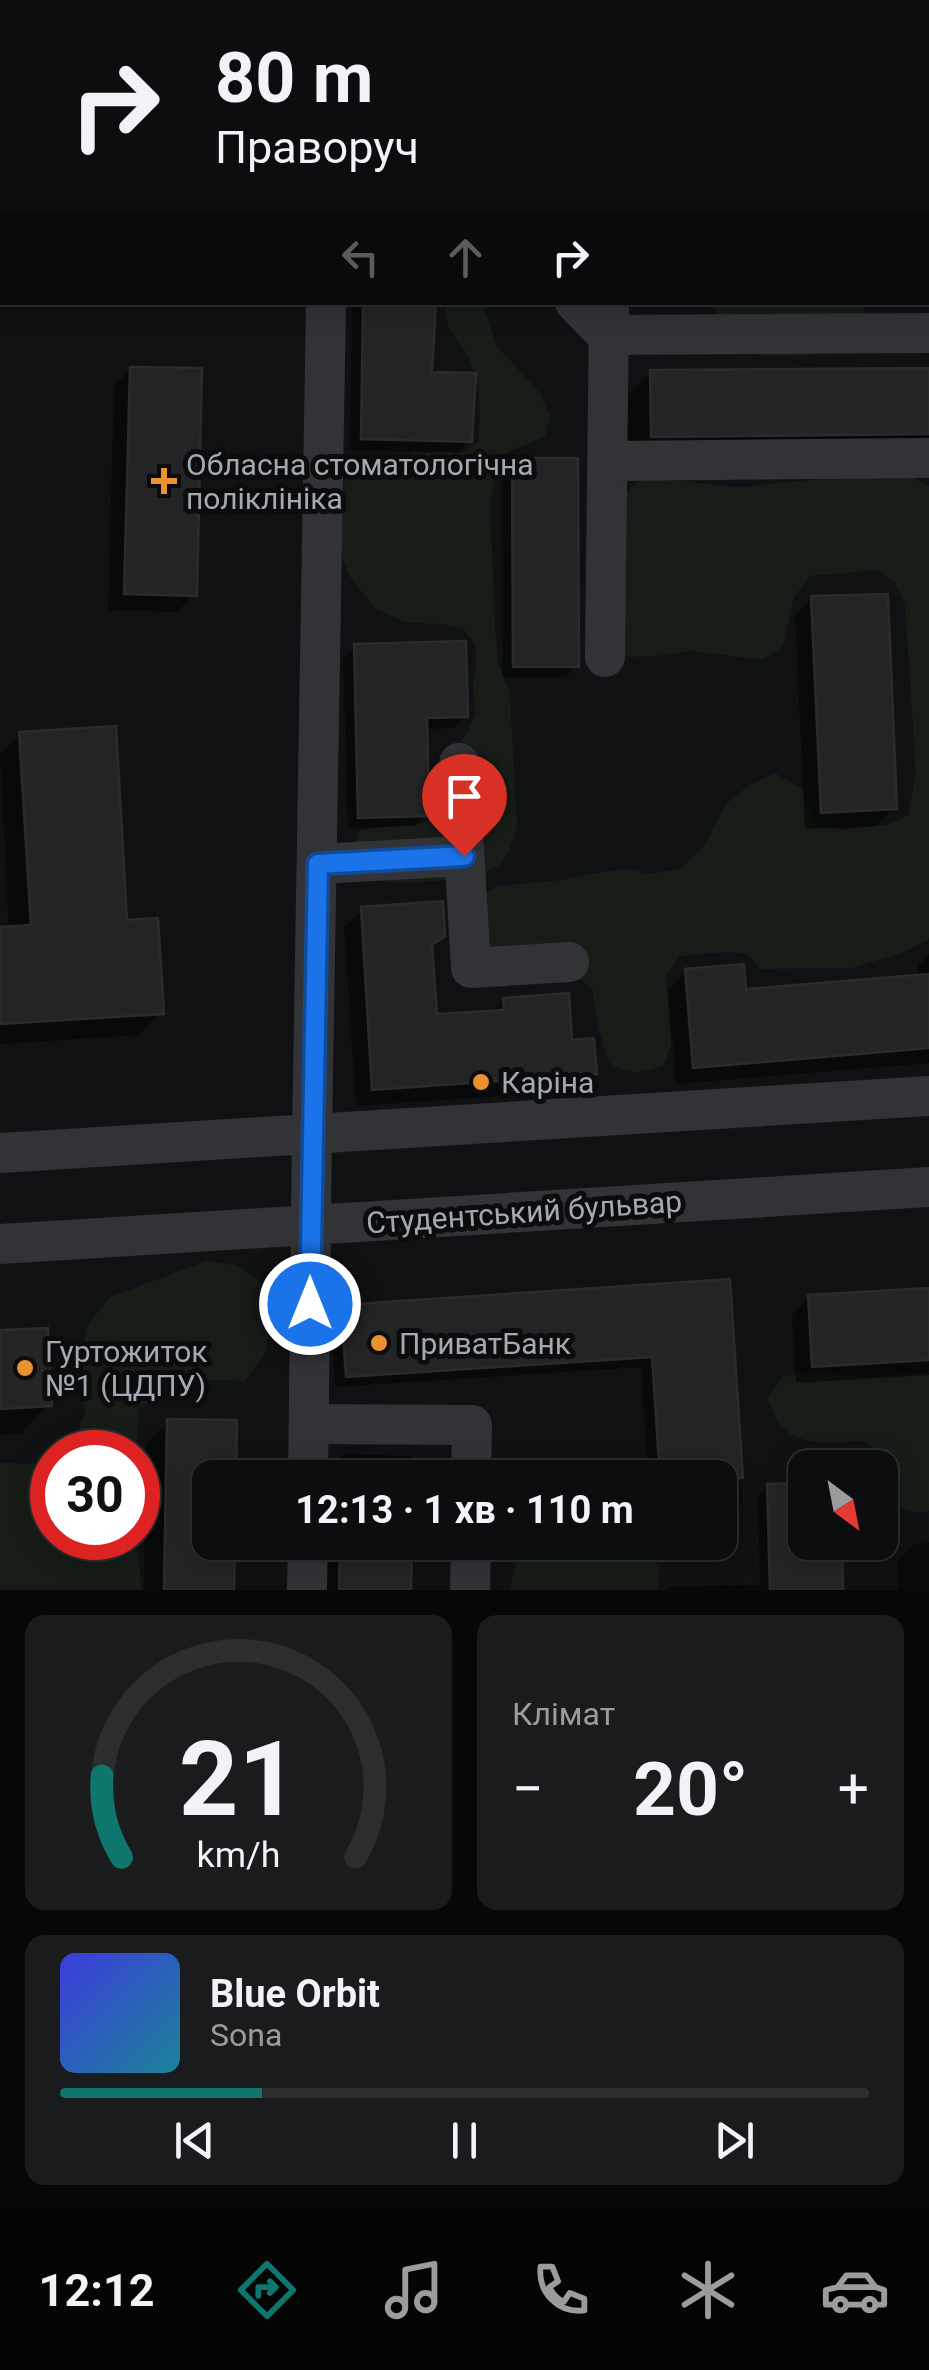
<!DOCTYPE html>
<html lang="uk">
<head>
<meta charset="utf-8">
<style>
	body { margin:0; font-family:Roboto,sans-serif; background:#1a1b1c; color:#f1f3f6; height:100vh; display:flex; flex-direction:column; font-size:38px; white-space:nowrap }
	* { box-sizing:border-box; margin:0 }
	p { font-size:32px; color:#9a9c9e }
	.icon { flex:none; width:55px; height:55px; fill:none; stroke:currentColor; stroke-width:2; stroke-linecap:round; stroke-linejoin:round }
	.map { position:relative; height:1590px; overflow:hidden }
	.drawer { display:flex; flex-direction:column; gap:25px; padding:25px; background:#070708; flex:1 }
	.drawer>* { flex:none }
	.guide { position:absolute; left:0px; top:0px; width:930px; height:305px; box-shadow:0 5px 25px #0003,0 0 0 2px #2c2d2e; background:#0c0d0e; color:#f1f3f6; overflow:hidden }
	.needle { width:65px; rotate:148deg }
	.tools { position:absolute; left:788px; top:1450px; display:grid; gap:20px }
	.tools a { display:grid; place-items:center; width:110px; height:110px; border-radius:20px; background:#0c0d0e; box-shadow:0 5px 25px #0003,0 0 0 2px #2c2d2e; font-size:50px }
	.speed { position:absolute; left:30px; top:1430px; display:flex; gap:20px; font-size:50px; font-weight:700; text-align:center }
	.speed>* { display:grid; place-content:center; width:130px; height:130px; border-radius:50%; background:#0c0d0e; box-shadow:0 5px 25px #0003,0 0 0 2px #2c2d2e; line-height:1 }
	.speed .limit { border:15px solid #d22; background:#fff; color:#111 }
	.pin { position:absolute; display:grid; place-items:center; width:85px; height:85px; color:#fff; margin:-102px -42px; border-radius:50% 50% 50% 0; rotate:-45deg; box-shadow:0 0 10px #0007 }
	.pin .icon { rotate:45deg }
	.me { position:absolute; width:110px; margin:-55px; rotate:0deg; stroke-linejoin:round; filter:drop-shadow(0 0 8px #0008) }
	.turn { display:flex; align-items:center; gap:35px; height:210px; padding:0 50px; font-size:45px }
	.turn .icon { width:130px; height:130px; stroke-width:2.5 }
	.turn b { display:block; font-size:70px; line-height:85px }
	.lanes { display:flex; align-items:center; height:95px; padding:0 50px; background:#0003; justify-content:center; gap:50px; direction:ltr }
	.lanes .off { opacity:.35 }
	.big { font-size:75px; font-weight:700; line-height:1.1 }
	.drawer .card { flex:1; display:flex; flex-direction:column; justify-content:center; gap:15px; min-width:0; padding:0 35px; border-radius:20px; background:#1a1b1c }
	.drawer .dial { align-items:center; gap:0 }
	.dial svg { height:260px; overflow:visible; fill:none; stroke:#2c2d2e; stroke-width:7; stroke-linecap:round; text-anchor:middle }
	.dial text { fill:#f1f3f6; stroke:none }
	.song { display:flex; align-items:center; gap:30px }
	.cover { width:120px; height:120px; border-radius:15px; background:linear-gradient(135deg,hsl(240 70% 55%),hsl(190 70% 35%)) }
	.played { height:10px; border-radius:5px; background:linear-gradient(90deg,#0f766e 25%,#2c2d2e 25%) }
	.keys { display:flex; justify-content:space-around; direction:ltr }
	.heat { display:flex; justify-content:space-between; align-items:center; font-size:55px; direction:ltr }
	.drawer .tiles { flex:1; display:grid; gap:25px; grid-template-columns:1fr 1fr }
	.card:last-child { grid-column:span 2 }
	.trip { position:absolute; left:192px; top:1460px; width:545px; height:100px; border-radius:20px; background:#0c0d0e; box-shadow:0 5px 25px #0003,0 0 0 2px #2c2d2e; font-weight:700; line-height:100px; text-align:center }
	.dock { display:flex; height:160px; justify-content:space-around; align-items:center; background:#050506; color:#9a9c9e }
	.dock .icon { width:70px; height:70px }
	.dock .current { color:#0f766e }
	.dock b { font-size:45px; color:#f1f3f6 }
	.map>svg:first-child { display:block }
	.green { fill:#171c17 }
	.shadow { fill:#0007 }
	.building { fill:#232426; stroke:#2b2b2e; stroke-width:2.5 }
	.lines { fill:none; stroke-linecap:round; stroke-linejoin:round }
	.minor { stroke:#323337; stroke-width:40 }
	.route-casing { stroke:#114b97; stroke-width:25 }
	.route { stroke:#1a73e8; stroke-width:18 }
	.poi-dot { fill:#ea9130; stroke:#0c0c0d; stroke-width:4 }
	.labels { text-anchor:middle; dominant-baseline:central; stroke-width:10; stroke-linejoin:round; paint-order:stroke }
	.poi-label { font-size:30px; fill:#a2a9b2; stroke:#0c0c0d; text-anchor:start }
	.street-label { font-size:30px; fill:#a2a9b2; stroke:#0c0c0d }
</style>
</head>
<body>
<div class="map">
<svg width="929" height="1590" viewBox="0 0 929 1590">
	<rect width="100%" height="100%" fill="#101112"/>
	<!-- green -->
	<path class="green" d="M 446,303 L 483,303 L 496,345 L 540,393 L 550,416 L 545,437 L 509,451 L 501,461 L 490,500 L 495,630 L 499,665 L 510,694 L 517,826 C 514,838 510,852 502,862 C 485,881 405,885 381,881 C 373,880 366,875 360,871 L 354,849 L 358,831 L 382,827 L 416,824 L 432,820 L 441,810 L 449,795 L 450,753 L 466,735 L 475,714 L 473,685 L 476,667 L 476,646 L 464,630 L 443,624 L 408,623 L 376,609 L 350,577 L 343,560 L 336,523 L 344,482 L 360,463 L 413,453 L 462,453 L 478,442 C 480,415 481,387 470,361 C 459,336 444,337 446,303 Z
		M 714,303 L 866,303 L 858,330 L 836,350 L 799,356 L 762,356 L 739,347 L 722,331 Z
		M 850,476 L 913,478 L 929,486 L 929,939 L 899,954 L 852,968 L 761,969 L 748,954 L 732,952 L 680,956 L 666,975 L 671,1045 L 664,1065 C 639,1074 633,1076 609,1063 L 598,1028 L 592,988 L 575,976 L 509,984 L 461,917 L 476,898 L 498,886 L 561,880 L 624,868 L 649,874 L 681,868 L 704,846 L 726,804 L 748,786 L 775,773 L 801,788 L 814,823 L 840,830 L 890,824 L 908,815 L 916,774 L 905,605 L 895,583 L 878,570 L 810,576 L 794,597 L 783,646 L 763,660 L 690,651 L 657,656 L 628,657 L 607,638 L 622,496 L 643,477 L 739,487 Z
		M 206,1261 L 236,1265 L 261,1282 L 273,1319 L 265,1354 L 245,1381 L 207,1380 L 168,1389 L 139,1409 L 136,1452 L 68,1452 L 85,1414 L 80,1359 L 88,1325 L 110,1297 Z
		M 817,1372 L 868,1377 L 929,1372 L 929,1511 C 887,1519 900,1483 888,1464 C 882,1455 871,1448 864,1441 C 836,1443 794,1448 777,1421 C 773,1414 770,1404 767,1397 L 783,1377 Z
		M 52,1458 L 52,1538 L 134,1538 L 140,1568 L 141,1590 L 0,1590 L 0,1462 L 31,1464 Z
		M 530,1543 L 641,1543 L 660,1566 L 658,1590 L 510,1590 L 516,1561 Z"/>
	<!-- shadow -->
	<path class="shadow" d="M 86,0 L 253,0 L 253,2 L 86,2 Z
		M 526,0 L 597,0 L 597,2 L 525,2 Z
		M 912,0 L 929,0 L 929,60 L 928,2 L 912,2 Z
		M 0,178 L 2,178 L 2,291 L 0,291 Z
		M 929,223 L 929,307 L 913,307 L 913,302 L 928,302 Z
		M 352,302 L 433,302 L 430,374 L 469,441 L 458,452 L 350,450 Z
		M 131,369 L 195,594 L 177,612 L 108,610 L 114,386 Z
		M 929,370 L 929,464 L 624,464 L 623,400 L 651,372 Z
		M 513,460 L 577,666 L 565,677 L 503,678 L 502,472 Z
		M 812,598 L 894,808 L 877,826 L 805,829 L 795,615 Z
		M 355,647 L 466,716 L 454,728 L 425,729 L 427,815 L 415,826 L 348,828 L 343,658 Z
		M 20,734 L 125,923 L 161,1013 L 139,1035 L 0,1044 L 0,930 L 9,929 L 0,754 Z
		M 362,910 L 443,935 L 430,948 L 434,1017 L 491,1013 L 504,1001 L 570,1043 L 594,1073 L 577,1091 L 356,1106 L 344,927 Z
		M 929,954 L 929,1063 L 676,1084 L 668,989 L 686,972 L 744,992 L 919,978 L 918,966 Z
		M 728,1282 L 742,1504 L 730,1515 L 720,1516 L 720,1478 L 648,1478 L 641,1367 L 335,1387 L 331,1319 L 342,1307 Z
		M 929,1291 L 929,1375 L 796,1383 L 792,1315 L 809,1298 Z
		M 0,1333 L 49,1405 L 21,1433 L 0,1435 Z
		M 168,1422 L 210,1478 L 210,1542 L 232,1590 L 144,1590 L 146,1444 Z
		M 343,1454 L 412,1456 L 411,1478 L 326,1478 L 326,1471 Z
		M 805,1485 L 805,1542 L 841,1590 L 667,1590 L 670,1587 L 760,1585 L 758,1497 L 768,1486 Z
		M 324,1542 L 410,1542 L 408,1590 L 323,1590 Z
		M 929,1543 L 929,1590 L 898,1590 L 897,1561 L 914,1544 Z"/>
	<!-- building -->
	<path class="building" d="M 363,302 L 436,302 L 432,372 L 476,373 L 472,442 L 361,439 Z
		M 130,367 L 202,368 L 197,596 L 124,594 Z
		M 929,368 L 929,434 L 651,437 L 650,370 Z
		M 512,458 L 578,458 L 579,667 L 513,667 Z
		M 888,594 L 897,809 L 821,813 L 811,596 Z
		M 466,641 L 468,717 L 427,718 L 429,816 L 358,818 L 354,644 Z
		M 116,726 L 127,920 L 158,918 L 164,1014 L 0,1024 L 0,927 L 31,925 L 19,732 Z
		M 443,901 L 445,936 L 432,945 L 437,1014 L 504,1010 L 503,998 L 569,993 L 572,1040 L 594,1038 L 597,1074 L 372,1090 L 361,907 Z
		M 744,964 L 746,989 L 929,974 L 929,1048 L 693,1068 L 685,969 Z
		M 730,1279 L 743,1478 L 660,1478 L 652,1357 L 346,1377 L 341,1305 Z
		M 929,1288 L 929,1360 L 812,1367 L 808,1295 Z
		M 48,1328 L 52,1406 L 0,1409 L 0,1330 Z
		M 167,1419 L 237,1420 L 236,1478 L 210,1478 L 210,1542 L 235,1542 L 234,1590 L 164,1590 Z
		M 805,1483 L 805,1542 L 842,1542 L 843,1590 L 770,1590 L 767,1484 Z
		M 340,1542 L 412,1542 L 411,1590 L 339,1590 Z"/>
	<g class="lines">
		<!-- minor -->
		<path class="minor" d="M 332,2 L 333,0
			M 643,2 L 643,0
			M 575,302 L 607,335 L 929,333
			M 607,461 L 929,458
			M 605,657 L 609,311
			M 459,763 L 471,968 L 569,962
			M 318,864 L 464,856
			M 0,1153 L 929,1096
			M 0,1244 L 929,1187
			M 309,1424 L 472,1425 L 471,1478
			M 308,1478 L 312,1135 L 326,302
			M 307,1590 L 308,1542
			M 470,1590 L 471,1542"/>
	</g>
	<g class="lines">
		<!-- route casing -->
		<g class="route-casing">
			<path id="route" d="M 310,1304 L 318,864 L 464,856"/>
		</g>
		<!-- route -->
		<use href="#route" class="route"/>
	</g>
	<!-- markers -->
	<g class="poi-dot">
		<path d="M159 466h10v10h10v10h-10v10h-10v-10h-10v-10h10z"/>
		<circle cx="481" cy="1082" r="10"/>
		<circle cx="379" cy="1343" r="10"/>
		<circle cx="25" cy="1368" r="10"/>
	</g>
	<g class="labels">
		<!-- poi labels -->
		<g class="poi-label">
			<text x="186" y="464">Обласна стоматологічна<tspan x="186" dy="34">поліклініка</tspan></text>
			<text x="501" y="1082">Каріна</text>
			<text x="399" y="1343">ПриватБанк</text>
			<text x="45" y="1351">Гуртожиток<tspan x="45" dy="34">№1 (ЦДПУ)</tspan></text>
		</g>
		<!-- street labels -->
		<g class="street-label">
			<text transform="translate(524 1212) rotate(-4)">Студентський бульвар</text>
		</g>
	</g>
</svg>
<div class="tools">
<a><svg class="needle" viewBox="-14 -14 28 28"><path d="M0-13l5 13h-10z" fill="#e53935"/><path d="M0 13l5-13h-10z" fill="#9a9c9e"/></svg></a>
</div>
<div class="speed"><div class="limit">30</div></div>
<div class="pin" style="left:464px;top:856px;background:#d93025"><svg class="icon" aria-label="arrive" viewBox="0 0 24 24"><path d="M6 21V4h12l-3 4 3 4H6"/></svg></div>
<svg class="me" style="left:310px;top:1304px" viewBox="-20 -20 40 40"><circle r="17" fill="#1a73e8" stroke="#fff" stroke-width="3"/><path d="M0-11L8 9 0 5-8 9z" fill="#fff"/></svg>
<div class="trip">12:13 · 1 хв · 110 m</div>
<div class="guide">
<div class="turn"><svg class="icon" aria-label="right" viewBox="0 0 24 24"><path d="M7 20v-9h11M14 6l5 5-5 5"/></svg><div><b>80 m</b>Праворуч</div></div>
<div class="lanes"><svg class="icon off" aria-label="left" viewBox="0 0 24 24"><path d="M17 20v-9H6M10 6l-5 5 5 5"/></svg><svg class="icon off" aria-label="ahead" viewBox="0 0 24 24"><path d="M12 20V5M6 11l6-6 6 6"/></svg><svg class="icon" aria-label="right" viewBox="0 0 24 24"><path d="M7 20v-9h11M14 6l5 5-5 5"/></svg></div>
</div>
</div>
<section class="drawer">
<div class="tiles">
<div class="card dial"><svg viewBox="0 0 100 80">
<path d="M14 69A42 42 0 1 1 86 69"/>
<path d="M14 69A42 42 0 0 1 8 44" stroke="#0f766e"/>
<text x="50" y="56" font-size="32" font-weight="700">21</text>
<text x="50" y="72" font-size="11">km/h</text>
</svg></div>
<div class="card"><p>Клімат</p>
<div class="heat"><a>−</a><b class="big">20°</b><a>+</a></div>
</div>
<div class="card">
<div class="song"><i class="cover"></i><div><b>Blue Orbit</b><p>Sona</p></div></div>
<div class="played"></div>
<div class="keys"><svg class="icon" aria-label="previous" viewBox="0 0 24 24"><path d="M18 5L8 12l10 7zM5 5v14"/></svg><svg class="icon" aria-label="pause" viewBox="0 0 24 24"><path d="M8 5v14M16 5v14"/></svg><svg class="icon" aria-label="next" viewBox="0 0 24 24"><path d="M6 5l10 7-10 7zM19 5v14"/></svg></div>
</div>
</div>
</section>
<nav class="dock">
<b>12:12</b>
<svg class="icon current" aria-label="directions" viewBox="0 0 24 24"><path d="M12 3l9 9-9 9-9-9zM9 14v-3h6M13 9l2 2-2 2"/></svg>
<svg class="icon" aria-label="music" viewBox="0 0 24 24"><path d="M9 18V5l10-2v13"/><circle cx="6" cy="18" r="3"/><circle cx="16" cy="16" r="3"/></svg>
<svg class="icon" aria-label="phone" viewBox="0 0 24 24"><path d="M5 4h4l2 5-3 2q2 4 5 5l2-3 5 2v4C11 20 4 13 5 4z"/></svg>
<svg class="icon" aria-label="climate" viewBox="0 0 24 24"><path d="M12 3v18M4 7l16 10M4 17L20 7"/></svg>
<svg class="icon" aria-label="car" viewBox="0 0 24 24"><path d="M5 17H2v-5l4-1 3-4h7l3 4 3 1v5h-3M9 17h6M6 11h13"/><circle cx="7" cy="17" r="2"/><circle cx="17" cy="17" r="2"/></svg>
</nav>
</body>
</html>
